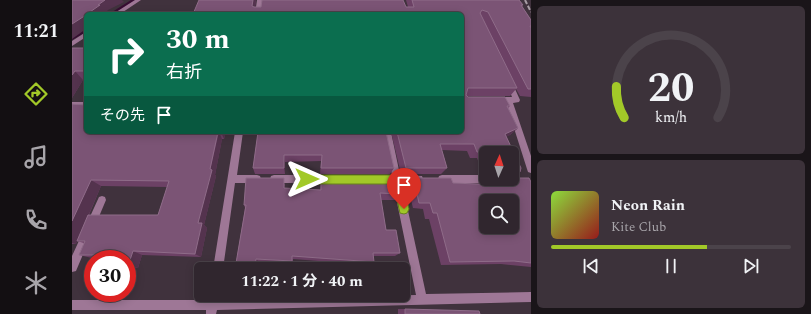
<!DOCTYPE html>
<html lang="ja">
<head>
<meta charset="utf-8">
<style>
	body { margin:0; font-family:Spectral,"Noto Sans JP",serif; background:#3c323a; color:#f1f3f6; height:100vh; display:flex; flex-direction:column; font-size:15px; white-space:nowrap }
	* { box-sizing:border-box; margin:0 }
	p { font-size:13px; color:#a8a5aa }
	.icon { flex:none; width:22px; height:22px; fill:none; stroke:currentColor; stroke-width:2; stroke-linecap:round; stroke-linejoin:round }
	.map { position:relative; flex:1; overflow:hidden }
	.details { display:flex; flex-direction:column; gap:6px; padding:6px; background:#1a1519; width:280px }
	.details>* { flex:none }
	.top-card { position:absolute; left:12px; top:12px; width:380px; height:122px; border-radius:6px; box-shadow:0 2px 10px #0003,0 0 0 1px #4b434a; background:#0b6e4f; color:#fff; overflow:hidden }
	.needle { width:26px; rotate:3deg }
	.buttons { position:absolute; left:407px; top:146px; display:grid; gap:8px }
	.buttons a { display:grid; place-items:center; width:40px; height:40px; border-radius:6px; background:#30262e; box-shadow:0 2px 10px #0003,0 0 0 1px #4b434a; font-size:20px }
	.speed { position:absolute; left:12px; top:250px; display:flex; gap:8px; font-size:20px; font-weight:700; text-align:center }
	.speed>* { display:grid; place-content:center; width:52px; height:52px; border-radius:50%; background:#30262e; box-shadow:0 2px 10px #0003,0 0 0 1px #4b434a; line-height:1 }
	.speed .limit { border:6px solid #d22; background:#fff; color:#111 }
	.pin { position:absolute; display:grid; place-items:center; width:34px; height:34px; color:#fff; margin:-41px -17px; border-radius:50% 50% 50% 0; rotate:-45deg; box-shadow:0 0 4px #0007 }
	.pin .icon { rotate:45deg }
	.me { position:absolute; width:44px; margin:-22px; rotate:90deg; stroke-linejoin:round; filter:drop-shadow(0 0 3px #0008) }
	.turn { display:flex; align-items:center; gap:14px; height:84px; padding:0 16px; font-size:18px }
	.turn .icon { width:52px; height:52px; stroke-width:2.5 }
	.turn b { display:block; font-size:28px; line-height:34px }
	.then { display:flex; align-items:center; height:38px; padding:0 16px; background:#0003; gap:8px; font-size:15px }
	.details .card { flex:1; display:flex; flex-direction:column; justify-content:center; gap:6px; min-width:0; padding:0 14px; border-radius:6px; background:#3c323a }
	.details .dial { align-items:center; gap:0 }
	.dial svg { height:104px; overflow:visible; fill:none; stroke:#4b434a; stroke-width:7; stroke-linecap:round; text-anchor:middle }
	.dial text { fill:#f1f3f6; stroke:none }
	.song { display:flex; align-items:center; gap:12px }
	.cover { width:48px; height:48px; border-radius:6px; background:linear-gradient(135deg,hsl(90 70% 55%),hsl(0 70% 35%)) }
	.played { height:4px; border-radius:2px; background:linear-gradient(90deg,#a2c928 65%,#4b434a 65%) }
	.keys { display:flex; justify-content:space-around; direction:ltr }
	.trip { position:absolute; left:122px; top:262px; width:216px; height:40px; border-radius:6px; background:#30262e; box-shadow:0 2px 10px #0003,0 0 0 1px #4b434a; font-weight:700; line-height:40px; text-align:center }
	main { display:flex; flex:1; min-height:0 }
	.tab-bar { display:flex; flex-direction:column; width:72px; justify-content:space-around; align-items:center; background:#130f12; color:#a8a5aa }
	.tab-bar .icon { width:28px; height:28px }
	.tab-bar .active { color:#a2c928 }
	.tab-bar b { font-size:18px; color:#f1f3f6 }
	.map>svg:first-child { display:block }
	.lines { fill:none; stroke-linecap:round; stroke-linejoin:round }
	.stream { fill:#370d32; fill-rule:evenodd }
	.street { fill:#9e7796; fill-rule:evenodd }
	.rail { stroke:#a89da5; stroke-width:2; stroke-dasharray:4.5 2; stroke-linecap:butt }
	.wall { fill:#6c4165; fill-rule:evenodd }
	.shaded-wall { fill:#54334e }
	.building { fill:#7b5475; stroke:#8f6c89; fill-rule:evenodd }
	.route { fill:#a2c928; stroke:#69831a }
</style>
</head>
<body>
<main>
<nav class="tab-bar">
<b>11:21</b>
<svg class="icon active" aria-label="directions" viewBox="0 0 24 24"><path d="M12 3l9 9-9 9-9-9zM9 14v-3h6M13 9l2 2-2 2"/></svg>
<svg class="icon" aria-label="music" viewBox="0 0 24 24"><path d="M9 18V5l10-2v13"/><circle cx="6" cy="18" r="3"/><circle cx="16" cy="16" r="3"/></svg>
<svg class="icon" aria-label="phone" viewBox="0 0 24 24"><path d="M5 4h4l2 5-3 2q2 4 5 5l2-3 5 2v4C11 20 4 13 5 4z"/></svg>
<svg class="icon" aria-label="climate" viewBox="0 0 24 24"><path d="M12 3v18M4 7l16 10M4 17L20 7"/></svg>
</nav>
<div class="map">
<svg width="459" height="314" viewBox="0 0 459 314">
	<rect width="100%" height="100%" fill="#40323d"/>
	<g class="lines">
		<!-- stream -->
		<path class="stream" d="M 59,0 L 64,0 L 42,14 L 37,14 Z
			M 13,29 L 14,29 L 14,32 L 0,40 L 0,37 Z"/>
		<!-- street -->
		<path class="street" d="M 63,0 L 69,0 L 48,14 L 41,14 Z
			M 185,0 L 191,0 L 189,14 L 183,14 Z
			M 14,32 L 14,37 L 0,46 L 0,41 Z
			M 435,80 L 439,80 L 448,100 L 447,102 L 441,103 L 459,156 L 459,173 L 456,172 L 455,169 L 434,103 L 424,103 L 421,100 L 424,97 L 440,97 L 434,82 Z
			M 0,102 L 14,102 L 14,108 L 0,108 Z
			M 163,132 L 171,132 L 165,175 L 185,175 L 188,176 L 189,179 L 188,182 L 185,183 L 163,183 L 151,269 L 141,269 Z
			M 311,132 L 319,132 L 328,175 L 350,176 L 351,179 L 350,182 L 330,183 L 354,294 L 459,292 L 459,302 L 145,310 L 144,314 L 134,314 L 134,310 L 0,310 L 0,300 L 135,300 L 136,295 L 146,295 L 146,299 L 344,295 L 321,183 L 311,182 L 310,179 L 311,176 L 320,175 Z
			M 202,175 L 259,175 L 262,176 L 263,179 L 262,182 L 259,183 L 202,183 L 199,182 L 198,179 L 199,176 Z
			M 370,175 L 414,175 L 414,179 L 437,179 L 436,182 L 433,183 L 370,183 L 367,182 L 366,179 L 367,176 Z
			M 30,196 L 33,197 L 34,200 L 4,271 L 0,272 L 0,256 L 27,197 Z"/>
		<!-- rail -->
		<path class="rail" d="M 453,0 L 459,12"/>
	</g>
	<!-- wall -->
	<path class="wall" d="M 184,0 L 183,7 L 336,7 L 334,0 L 447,0 L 451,5 L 450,6 L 459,20 L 459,97 L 448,96 L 444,89 L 438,96 L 394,96 L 396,97 L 438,106 L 436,108 L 446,128 L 438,135 L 434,136 L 448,172 L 440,177 L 440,153 L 414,153 L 414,174 L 411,174 L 405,158 L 398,158 L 395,151 L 370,150 L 375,168 L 369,174 L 329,174 L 319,132 L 390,132 L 390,14 L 121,14 Z
		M 0,48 L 14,48 L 14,80 L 11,80 L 0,98 Z
		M 0,104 L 14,132 L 154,132 L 152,139 L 150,139 L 143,175 L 144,176 L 132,225 L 135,228 L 129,257 L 70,255 L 66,268 L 55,268 L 55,259 L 20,258 L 7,255 L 12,243 L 5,241 L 4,244 L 0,244 ZM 29,186 L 95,187 L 86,215 L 17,215 Z
		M 186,132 L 322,168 L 318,174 L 248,174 L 249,161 L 213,162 L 213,174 L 183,174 L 181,168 Z
		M 249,178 L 328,194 L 323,200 L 309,200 L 314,230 L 328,253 L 323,256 L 301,256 L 302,262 L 297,265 L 221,259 L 221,264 L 187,262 L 186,269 L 163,269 L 173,208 L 172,205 L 213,184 L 212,188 L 248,190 Z
		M 337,178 L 381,183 L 416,184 L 424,179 L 440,179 L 459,182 L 459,267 L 429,264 L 369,265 L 357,219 L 353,219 L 351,209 L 341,208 L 339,200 L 335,200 L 332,184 Z
		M 326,309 L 333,309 L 408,314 L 326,314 Z"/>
	<!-- shaded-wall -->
	<path class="shaded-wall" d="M 33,0 L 50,0 L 52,2 L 36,10 L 33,13 L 34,14 L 15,14 L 31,1 Z
		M 181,0 L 184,0 L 182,14 L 180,6 Z
		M 14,15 L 14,29 L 0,39 L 0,24 Z
		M 3,71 L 11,80 L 0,98 L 0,75 Z
		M 446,128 L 438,135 L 425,141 L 433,134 Z
		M 147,132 L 150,139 L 143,175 L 144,176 L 132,225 L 135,228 L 129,257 L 123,254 L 126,223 Z
		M 149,132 L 154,132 L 152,139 Z
		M 212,155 L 213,162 L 213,174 L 212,168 Z
		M 19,180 L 29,186 L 4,244 L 0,243 L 0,221 Z
		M 61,251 L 70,255 L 66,268 L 56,266 Z
		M 184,259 L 187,262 L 186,269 L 183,269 Z"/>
	<!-- building -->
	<path class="building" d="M 0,0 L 33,0 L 26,5 L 28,5 L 15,14 L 14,14 L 14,15 L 0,24 Z
		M 127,0 L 181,0 L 180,6 L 182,7 L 189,7 L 190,0 L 331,0 L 334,7 L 342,7 L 340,0 L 447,0 L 451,5 L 449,5 L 459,20 L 459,26 L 458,26 L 459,28 L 459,89 L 456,89 L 416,12 L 410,10 L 408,13 L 445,88 L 396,88 L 394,95 L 396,97 L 433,97 L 438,106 L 435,106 L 446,128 L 433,134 L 449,168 L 448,172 L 440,172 L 440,153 L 414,153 L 414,155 L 412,152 L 405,152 L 402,144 L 368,144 L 375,168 L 334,168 L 325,132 L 390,132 L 390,14 L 121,14 Z
		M 0,48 L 14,48 L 14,71 L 3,71 L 0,75 Z
		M 0,104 L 14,105 L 14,132 L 146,132 L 138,169 L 140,170 L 126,223 L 130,223 L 123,254 L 61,251 L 56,266 L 55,266 L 55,259 L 36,259 L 37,255 L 7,255 L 13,241 L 5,241 L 16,215 L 86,215 L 97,181 L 19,180 L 0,221 Z
		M 186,132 L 314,132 L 322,168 L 249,168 L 250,155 L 212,155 L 212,168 L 181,168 Z
		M 174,178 L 212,178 L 212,188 L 249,190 L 249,178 L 325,178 L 328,194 L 308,193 L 314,230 L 324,230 L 328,253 L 301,253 L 302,262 L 220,256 L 220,261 L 184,259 L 183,269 L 163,269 L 174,205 L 172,205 Z
		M 337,178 L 379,178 L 381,183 L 429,185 L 426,179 L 440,179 L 440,178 L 457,178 L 459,182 L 459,263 L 442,261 L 378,262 L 365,213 L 361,213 L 358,203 L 347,203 L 345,194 L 341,194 ZM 414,201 L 440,201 L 440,227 L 414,227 Z
		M 333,309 L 407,311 L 408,314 L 333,314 Z"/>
	<!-- route -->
	<path class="route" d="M 235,175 L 325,175 L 329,176 L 330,179 L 337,209 L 335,213 L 332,214 L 328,213 L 321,184 L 235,184 L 232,182 L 230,179 L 232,176 Z"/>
</svg>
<div class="buttons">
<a><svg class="needle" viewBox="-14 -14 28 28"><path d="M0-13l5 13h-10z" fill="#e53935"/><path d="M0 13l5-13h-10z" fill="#a8a5aa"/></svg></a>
<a><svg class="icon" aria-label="search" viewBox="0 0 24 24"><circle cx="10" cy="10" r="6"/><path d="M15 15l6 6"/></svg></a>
</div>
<div class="speed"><div class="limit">30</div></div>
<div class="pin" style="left:332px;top:209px;background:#d93025"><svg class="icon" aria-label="arrive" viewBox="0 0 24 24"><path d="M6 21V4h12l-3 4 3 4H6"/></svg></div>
<svg class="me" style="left:235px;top:179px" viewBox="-20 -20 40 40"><path d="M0-17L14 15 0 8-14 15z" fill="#a2c928" stroke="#fff" stroke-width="4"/></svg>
<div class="trip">11:22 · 1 分 · 40 m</div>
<div class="top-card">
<div class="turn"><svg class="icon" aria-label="right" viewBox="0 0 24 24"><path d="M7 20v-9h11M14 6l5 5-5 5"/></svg><div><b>30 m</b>右折</div></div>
<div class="then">その先<svg class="icon" aria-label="arrive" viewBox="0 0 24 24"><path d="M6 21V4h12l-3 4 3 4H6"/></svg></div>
</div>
</div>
<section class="details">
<div class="card dial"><svg viewBox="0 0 100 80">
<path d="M14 69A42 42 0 1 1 86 69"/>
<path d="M14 69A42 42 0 0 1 8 45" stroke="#a2c928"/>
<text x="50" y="56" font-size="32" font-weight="700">20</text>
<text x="50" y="72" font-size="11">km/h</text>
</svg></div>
<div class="card">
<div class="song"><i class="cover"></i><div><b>Neon Rain</b><p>Kite Club</p></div></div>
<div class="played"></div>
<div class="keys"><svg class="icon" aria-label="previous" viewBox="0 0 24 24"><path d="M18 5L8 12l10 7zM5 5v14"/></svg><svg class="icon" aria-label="pause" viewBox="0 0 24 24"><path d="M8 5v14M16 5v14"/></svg><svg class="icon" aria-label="next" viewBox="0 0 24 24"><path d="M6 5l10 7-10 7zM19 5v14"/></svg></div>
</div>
</section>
</main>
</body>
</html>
